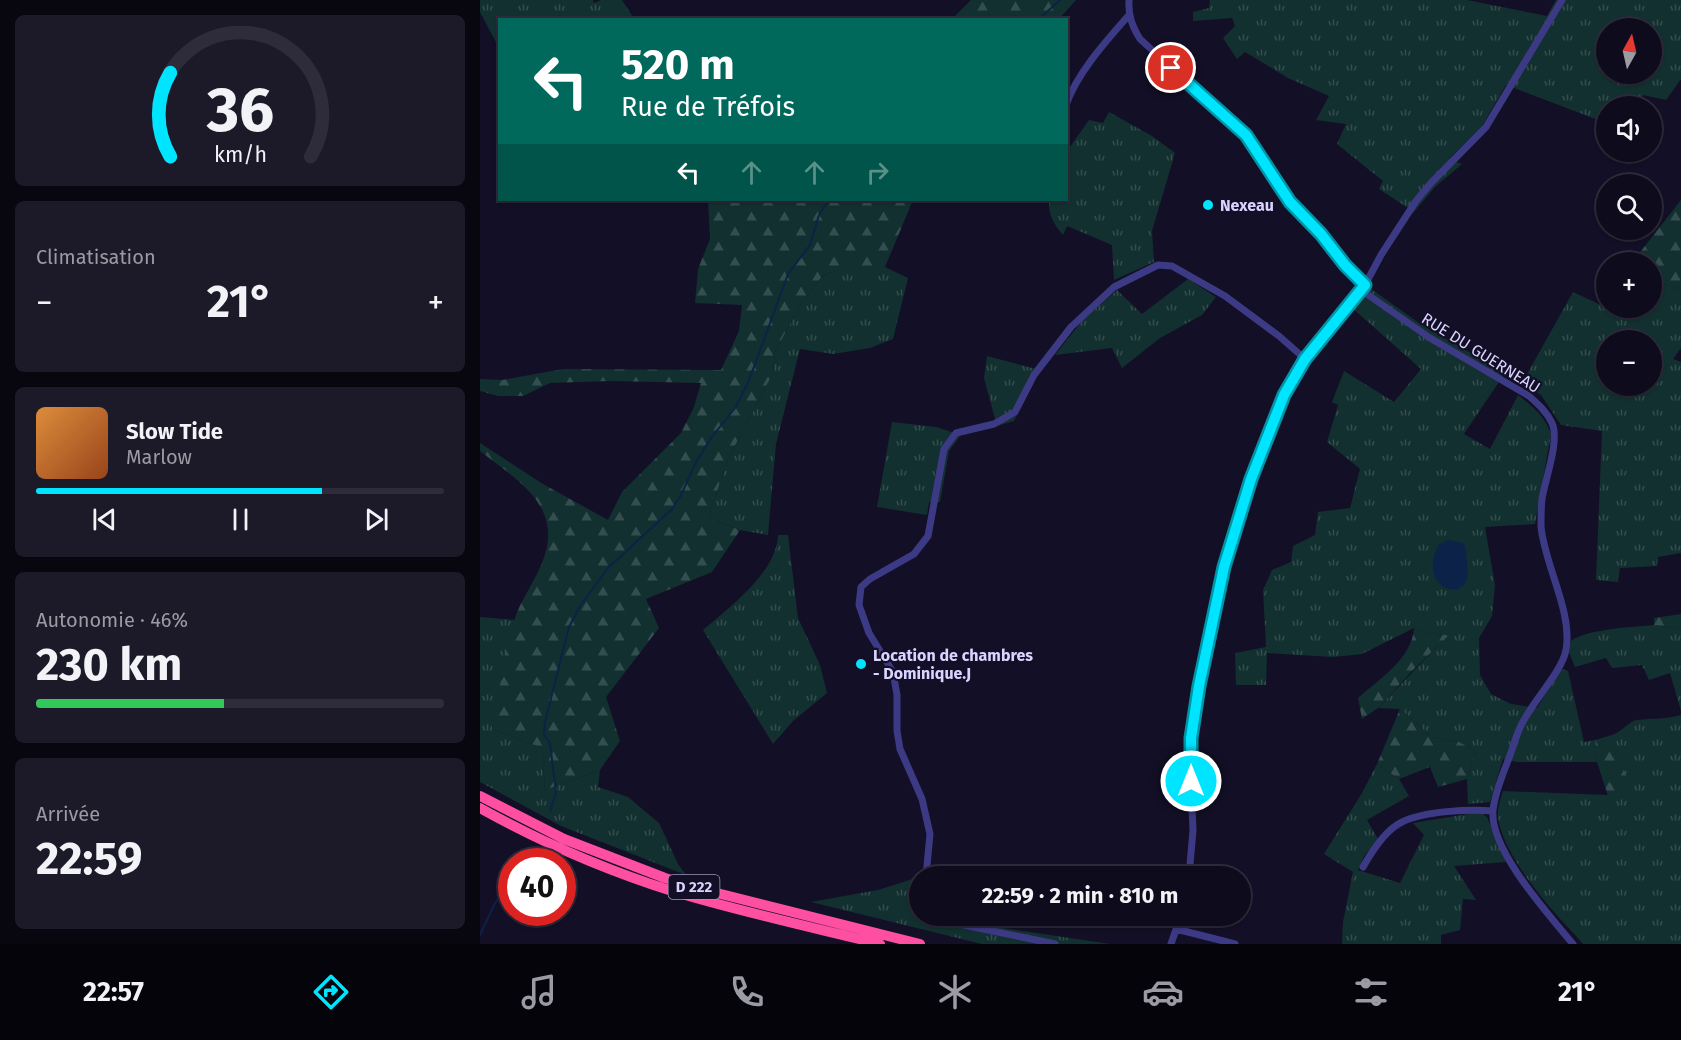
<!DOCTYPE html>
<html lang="fr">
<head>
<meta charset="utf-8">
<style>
	body { margin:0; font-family:"Fira Sans",sans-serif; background:#1c1929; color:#f1f3f6; height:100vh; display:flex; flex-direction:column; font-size:22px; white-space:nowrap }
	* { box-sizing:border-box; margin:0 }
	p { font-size:20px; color:#9b9ba3 }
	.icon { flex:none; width:33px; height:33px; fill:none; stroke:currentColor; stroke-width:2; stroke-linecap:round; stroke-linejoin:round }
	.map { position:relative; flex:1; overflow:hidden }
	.panel { display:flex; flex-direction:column; gap:15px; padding:15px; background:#08060f; width:480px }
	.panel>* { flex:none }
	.guide { position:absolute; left:18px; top:18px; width:570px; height:183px; border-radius:0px; box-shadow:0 2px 4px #0004,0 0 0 2px #2e2b3b; background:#00695c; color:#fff; overflow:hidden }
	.needle { width:39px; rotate:8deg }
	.buttons { position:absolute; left:1116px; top:18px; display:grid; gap:12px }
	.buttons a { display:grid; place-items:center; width:66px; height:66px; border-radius:50%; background:#0e0b1c; box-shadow:0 2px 4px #0004,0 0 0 2px #2e2b3b; font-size:30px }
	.speed { position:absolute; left:18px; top:848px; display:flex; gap:12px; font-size:30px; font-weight:700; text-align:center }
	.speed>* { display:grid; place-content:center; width:78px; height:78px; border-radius:50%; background:#0e0b1c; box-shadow:0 2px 4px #0004,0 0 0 2px #2e2b3b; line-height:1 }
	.speed .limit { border:9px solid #d22; background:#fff; color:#111 }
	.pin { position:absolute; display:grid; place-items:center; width:51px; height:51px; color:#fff; margin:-26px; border:3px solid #fff; border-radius:50%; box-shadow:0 2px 6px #0007 }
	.me { position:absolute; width:66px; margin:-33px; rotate:0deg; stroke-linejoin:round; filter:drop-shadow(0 0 4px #0008) }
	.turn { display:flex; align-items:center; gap:21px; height:126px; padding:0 24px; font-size:27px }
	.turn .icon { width:78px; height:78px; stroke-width:2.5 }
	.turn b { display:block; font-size:42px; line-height:51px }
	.lanes { display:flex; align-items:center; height:57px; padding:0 24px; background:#0003; justify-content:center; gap:30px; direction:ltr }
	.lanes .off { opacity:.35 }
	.big { font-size:45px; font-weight:700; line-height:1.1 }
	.panel .tile { flex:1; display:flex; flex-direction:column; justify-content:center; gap:9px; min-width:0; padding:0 21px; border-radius:9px; background:#1c1929 }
	.panel .dial { align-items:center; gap:0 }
	.dial svg { height:156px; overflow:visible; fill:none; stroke:#2e2b3b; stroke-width:7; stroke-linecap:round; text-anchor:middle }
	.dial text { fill:#f1f3f6; stroke:none }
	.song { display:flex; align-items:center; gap:18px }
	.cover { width:72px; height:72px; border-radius:9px; background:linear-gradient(135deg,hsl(30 70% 55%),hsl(20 70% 35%)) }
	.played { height:6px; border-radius:3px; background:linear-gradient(90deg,#00e5ff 70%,#2e2b3b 70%) }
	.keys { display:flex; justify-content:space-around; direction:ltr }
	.heat { display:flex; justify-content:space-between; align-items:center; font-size:33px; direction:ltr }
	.charge { height:9px; border-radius:4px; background:linear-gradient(90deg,#34c759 46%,#2e2b3b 0) }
	.trip { position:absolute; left:429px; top:866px; width:342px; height:60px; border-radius:30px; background:#0e0b1c; box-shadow:0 2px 4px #0004,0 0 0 2px #2e2b3b; font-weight:700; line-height:60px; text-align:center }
	.tab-bar { display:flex; height:96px; justify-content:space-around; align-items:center; background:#06040b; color:#9b9ba3 }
	.tab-bar .icon { width:42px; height:42px }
	.tab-bar .selected { color:#00e5ff }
	.tab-bar b { font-size:27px; color:#f1f3f6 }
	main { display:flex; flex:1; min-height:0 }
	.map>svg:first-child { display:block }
	.grass { fill:url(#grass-tufts); fill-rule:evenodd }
	.forest { fill:url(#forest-firs) }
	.water { fill:#0c2248 }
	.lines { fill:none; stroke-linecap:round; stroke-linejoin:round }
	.stream { stroke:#0c2248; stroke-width:2 }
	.minor { stroke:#3d3a85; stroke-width:7 }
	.highway { stroke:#ff4fa3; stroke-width:10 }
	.route-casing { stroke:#0095a6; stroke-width:15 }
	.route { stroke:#00e5ff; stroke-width:10 }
	.poi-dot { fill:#00e5ff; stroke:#130f26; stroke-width:2 }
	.labels { text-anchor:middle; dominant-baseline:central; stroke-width:4.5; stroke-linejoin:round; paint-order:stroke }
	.shield { fill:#130f26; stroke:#9e99be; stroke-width:1.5 }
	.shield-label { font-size:15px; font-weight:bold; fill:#d9d4ff }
	.poi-label { font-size:16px; font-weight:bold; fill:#d9d4ff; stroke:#130f26; text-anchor:start }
	.street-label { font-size:16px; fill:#d9d4ff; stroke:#130f26 }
</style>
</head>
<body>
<main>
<section class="panel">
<div class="tile dial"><svg viewBox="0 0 100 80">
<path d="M14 69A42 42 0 1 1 86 69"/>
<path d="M14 69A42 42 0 0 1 14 26" stroke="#00e5ff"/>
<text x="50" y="56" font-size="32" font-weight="700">36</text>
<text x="50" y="72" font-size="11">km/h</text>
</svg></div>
<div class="tile"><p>Climatisation</p>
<div class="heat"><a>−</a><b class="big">21°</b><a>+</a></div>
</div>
<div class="tile">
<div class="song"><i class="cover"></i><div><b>Slow Tide</b><p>Marlow</p></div></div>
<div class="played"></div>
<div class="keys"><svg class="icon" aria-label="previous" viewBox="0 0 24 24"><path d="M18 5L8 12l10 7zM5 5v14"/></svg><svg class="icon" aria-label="pause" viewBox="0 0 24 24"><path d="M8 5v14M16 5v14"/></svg><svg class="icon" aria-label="next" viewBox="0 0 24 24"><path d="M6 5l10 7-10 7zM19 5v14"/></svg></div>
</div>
<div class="tile"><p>Autonomie · 46%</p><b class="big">230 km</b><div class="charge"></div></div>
<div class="tile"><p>Arrivée</p><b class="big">22:59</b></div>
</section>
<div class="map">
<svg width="1201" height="944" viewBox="0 0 1201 944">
	<defs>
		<pattern id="grass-tufts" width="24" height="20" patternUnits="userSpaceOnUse" patternTransform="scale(1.5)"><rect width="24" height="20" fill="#12302f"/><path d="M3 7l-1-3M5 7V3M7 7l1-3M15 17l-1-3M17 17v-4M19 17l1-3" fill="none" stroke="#344d4e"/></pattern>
		<pattern id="forest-firs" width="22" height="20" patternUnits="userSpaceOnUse" patternTransform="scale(1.5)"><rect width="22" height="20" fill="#12302f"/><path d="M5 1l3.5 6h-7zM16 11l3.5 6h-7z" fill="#344d4e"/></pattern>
	</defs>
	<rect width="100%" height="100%" fill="#130f26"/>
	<!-- grass -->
	<path class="grass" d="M 0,0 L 113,0 L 114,3 L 121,0 L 142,0 L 154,19 L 20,20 L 19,48 L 0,12 Z
		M 730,0 L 987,0 L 1067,16 L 1076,0 L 1201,0 L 1201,79 L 1186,100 L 1163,95 L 1158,106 L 1126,106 L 1126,123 L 1026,85 L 1002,126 L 969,159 L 982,164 L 955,187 L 934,212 L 899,189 L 903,181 L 857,144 L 866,124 L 836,120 L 849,96 L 808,78 L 765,52 L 757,59 L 743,38 L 755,26 L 752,18 L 713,21 L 713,12 L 729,8 ZM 1126,28 L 1172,28 L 1172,74 L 1126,74 Z
		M 629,112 L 672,136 L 695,153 L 672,231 L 674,262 L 634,280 L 632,245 L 587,226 L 583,235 C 574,225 568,214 569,200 L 586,200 L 587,151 L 609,120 L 623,123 Z
		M 387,266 L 405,267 L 428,278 L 413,339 L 390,348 L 353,354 L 320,349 L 296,444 L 288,535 L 260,530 L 228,518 L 248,459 L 293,373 L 295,352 L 319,307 L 343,275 L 365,268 Z
		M 1172,278 L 1201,291 L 1201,348 L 1193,359 L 1201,362 L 1201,553 L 1178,557 L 1177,566 L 1140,568 L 1138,582 L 1116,580 L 1122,431 L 1081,425 L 1061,395 L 1042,383 L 1093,292 L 1123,306 L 1126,302 L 1126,308 L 1172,308 ZM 1126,340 L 1172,340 L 1172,386 L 1126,386 Z
		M 708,279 L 736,297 L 722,315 L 680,338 L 642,368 L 632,348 L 575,355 L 602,321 L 637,290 L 662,314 Z
		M 887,286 L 939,323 L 1025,373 L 984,434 L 1010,449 L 1038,395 C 1053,407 1065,416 1071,434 L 1055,524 L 1005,527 L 1015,585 L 1012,616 L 999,638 L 1000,675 L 1011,694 L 1031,704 L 1057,708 L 1082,669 L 1088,671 L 1104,742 L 1115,740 L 1117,762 L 1037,762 L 1023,759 L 1010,802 L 988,804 L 987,779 L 996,751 L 979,742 L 950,737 L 940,726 L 920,709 L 898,708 L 968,635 L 945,633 L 934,628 L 882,654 L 853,657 L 787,653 L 786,685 L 756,685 L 755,653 L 786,647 L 783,590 L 792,570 L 811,562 L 813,546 L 835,535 L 838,512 L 870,508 L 880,469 L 847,442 L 858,405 L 852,402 L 864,371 L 914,402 L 941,369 L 870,306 Z
		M 507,356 L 560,370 L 534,421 L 517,426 L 504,378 Z
		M 412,422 L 456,427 L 481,435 L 469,451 L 460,502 L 449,502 L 447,515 L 397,507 Z
		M 298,535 L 308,535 L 318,618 L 340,665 L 347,693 L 313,721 L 293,744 L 223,630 C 250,607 297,572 298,535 Z
		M 0,617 L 35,620 L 12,729 L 62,748 L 65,790 L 120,770 L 118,787 L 148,797 L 179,823 L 198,864 L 206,875 L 81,826 L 0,782 Z
		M 1174,625 L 1201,629 L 1201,711 L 1190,673 L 1169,680 L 1162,665 L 1132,668 L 1126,658 L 1095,667 L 1089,652 L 1091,641 C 1107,629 1153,627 1174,625 Z
		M 1201,715 L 1201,944 L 1103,944 C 1094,933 1084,924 1075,913 C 1054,889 1023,850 1018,818 C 1017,809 1020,800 1023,791 L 1152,796 L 1132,735 C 1142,732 1149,721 1157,720 C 1174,718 1183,720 1201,715 Z
		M 897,764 L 919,779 L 929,796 L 887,820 L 898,839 L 884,856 L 878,870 L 920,883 L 944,835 L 933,823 L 994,813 L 1003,814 L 1007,817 L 1026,862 L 974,866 L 996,900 L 983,899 L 980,930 L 961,935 L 961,944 L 862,944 L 863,922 L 873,872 L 844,854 L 882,793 Z
		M 439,877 L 440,915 L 469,915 L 482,922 L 630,944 L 502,944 L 331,902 L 398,890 Z"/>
	<!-- forest -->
	<path class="forest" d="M 491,0 L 596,0 L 579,19 L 472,19 Z
		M 228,200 L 433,200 L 405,267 L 365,268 L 343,275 L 319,307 L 295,352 L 293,373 L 248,459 L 228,518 L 260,530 L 232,572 L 166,599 L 179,628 L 126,697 L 140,741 L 120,770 L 65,790 L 62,748 L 12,729 C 19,694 24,656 34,621 C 40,601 54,583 62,563 C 85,506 38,481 0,451 L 0,443 L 63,484 L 128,520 L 142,492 L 201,433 L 214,407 L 221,383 L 130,381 L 70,383 L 43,396 L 18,396 L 0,391 L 0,379 L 22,380 L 83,369 L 241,370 L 259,331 L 262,305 L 215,303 L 218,269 L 230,239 Z
		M 1201,200 L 1201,291 L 1172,278 L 1172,262 L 1155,262 L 1154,260 Z
		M 1201,614 L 1201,629 L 1174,625 L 1174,618 Z
		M 934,628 L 945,633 L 969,635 L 931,672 L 898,708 L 882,719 L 878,698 C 899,679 932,659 934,628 Z
		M 920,709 L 940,726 L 950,737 L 979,742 L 996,751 L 987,779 L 958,787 L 950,767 L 919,779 L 897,764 Z
		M 1132,735 L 1153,796 L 1128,796 L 1117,762 L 1115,740 Z"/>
	<!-- water -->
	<path class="water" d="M 969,540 L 983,543 L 985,546 C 986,556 989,570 987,579 C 982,600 938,589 958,545 Z"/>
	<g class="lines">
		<!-- stream -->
		<path class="stream" d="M 558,20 L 580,0
			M 70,811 L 76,793 L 70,743 L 64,735 L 65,722 L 89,627 L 100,606 L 128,568 L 192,509 L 201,495 L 216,462 L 231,438 L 255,408 L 268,383 L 308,274 L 330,245 L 339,215 L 349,200
			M 42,861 L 45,856
			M 0,935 L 14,905 L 32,878"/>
		<!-- minor -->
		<path class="minor" d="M 649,0 C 648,15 652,26 660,39 L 766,135 L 810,202 L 841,234 L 865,265 L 885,285
			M 586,105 C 597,73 627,40 649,15
			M 881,290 L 950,338 L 1049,396 C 1058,404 1067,412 1072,423 C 1080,441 1065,479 1062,499 C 1061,507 1061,518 1061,526 C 1064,564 1093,612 1086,650 C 1082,671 1055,699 1044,720 C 1037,731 1034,745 1029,758 C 1023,774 1015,792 1013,810 C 1009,849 1069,915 1093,944
			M 883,867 C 892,851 905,830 922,822 C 944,811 989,809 1013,811
			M 446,876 L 450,834 L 442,799 L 420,749 L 417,731 L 417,695 L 413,672 L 389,633 L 379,605 L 381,587 L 390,579 L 434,554 L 448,536 L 464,449 L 476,433 L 514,424 L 535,412 L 554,375 L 591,327 L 634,287 L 678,265 L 692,266 L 745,296 L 799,336 L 825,359
			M 709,876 L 713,830 L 710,761 L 711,738 L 719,686 L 735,609 L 754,530 L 794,420 L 804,395 L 825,359 L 885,285 L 901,255 L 936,201 L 951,183 L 1006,127 L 1082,0
			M 464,915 L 484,925 L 575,944
			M 696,929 L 755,944
			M 691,944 L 701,915"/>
		<!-- highway -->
		<path class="highway" d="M 0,796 L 84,839 L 185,878 L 225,890 L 440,944
			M 0,808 C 61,842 126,870 192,891 C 261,912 331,927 400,944"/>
	</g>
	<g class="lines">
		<!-- route casing -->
		<g class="route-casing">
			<path id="route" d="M 691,68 L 766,135 L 810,202 L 841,234 L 865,265 L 885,285 L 825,359 L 804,395 L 771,479 L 744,567 L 719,686 L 711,738 L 711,781"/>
		</g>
		<!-- route -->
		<use href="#route" class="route"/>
	</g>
	<!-- markers -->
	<g class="poi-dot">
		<circle cx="728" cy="205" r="6"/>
		<circle cx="381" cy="664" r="6"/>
	</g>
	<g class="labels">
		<!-- shield labels -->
		<rect class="shield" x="188.5" y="875" width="51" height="24" rx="4.5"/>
		<g class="shield-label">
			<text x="214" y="887">D 222</text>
		</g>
		<!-- poi labels -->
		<g class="poi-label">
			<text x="740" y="205">Nexeau</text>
			<text x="393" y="655">Location de chambres<tspan x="393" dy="18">- Dominique.J</tspan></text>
		</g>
		<!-- street labels -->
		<g class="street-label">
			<text transform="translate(1001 353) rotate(32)">RUE DU GUERNEAU</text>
		</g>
	</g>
</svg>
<div class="buttons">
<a><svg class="needle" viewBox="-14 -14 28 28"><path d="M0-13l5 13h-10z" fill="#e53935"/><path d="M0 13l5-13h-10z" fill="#9b9ba3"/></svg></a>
<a><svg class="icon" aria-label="sound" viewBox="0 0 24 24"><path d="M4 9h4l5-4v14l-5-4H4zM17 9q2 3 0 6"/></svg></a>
<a><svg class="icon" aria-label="search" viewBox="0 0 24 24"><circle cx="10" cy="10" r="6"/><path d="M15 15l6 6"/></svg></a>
<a>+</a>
<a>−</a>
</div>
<div class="speed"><div class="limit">40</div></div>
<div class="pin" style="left:691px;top:68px;background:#d93025"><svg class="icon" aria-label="arrive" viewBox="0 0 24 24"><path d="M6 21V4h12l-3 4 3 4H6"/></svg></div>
<svg class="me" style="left:711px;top:781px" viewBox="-20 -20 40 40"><circle r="17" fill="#00e5ff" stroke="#fff" stroke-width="3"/><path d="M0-11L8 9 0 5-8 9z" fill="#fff"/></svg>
<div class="trip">22:59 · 2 min · 810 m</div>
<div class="guide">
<div class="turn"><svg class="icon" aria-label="left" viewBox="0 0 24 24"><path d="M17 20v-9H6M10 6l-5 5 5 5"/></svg><div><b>520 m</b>Rue de Tréfois</div></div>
<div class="lanes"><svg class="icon" aria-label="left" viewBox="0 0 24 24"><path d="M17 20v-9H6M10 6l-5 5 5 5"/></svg><svg class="icon off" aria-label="ahead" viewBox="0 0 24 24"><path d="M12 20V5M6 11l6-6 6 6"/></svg><svg class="icon off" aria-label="ahead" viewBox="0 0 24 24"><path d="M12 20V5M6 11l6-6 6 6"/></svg><svg class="icon off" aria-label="right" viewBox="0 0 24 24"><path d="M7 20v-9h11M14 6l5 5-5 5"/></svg></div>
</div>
</div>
</main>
<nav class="tab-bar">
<b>22:57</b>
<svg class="icon selected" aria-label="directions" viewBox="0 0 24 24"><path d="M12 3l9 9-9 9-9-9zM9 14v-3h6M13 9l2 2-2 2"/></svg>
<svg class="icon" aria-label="music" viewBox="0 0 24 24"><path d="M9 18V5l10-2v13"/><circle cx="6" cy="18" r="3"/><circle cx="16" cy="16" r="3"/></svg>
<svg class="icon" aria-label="phone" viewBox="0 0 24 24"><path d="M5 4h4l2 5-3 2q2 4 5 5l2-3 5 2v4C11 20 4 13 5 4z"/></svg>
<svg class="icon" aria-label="climate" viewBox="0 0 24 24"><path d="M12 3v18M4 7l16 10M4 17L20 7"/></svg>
<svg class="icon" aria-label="car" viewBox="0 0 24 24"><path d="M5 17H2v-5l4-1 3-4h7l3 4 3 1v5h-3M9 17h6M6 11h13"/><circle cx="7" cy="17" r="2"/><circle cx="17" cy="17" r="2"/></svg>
<svg class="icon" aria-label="filters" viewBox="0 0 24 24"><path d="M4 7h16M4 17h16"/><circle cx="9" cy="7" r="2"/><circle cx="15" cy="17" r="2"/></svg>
<b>21°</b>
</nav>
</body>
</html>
